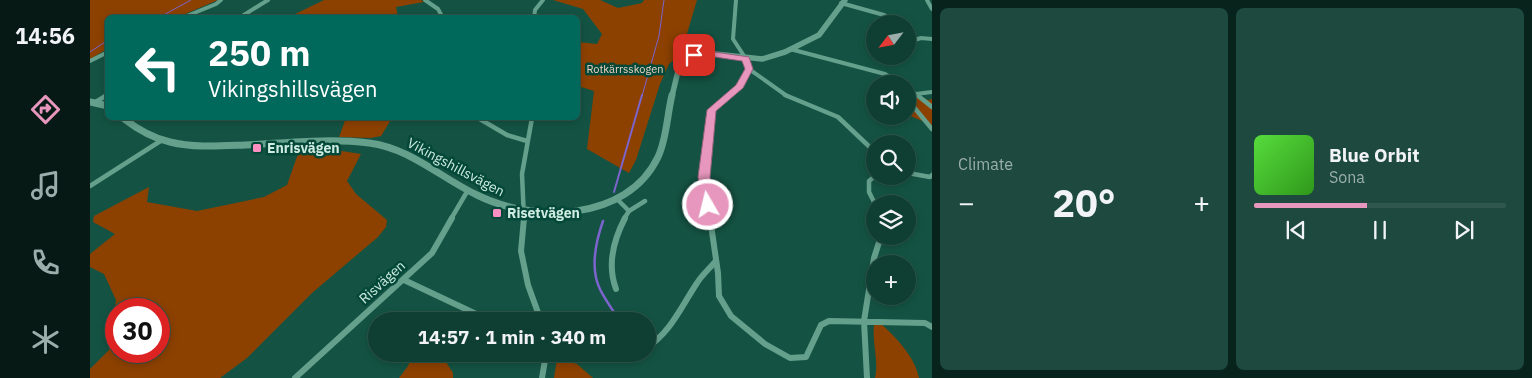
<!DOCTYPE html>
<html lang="en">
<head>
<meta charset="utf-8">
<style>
	body { margin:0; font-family:"IBM Plex Sans",sans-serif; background:#1d493e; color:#f1f3f6; height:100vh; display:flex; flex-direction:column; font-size:19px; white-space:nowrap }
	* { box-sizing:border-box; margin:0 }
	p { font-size:16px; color:#9baeac }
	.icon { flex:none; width:28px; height:28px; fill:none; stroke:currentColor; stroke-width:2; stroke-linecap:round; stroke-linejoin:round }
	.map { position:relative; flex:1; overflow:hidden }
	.details { display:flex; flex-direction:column; gap:8px; padding:8px; background:#08221c; width:600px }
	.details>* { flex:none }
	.top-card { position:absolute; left:15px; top:15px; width:475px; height:105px; border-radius:8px; box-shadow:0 2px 8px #0003,0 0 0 1px #2f574d; background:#00695c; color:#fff; overflow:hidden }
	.needle { width:32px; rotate:238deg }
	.controls { position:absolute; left:776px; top:15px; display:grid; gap:10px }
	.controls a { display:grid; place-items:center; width:50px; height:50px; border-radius:50%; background:#0f3e32; box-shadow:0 2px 8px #0003,0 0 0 1px #2f574d; font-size:25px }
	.speed { position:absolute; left:15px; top:298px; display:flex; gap:10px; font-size:25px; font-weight:700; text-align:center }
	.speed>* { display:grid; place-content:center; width:65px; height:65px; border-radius:50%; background:#0f3e32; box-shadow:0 2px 8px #0003,0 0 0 1px #2f574d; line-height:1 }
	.speed .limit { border:8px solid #d22; background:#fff; color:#111 }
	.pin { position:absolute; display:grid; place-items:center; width:42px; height:42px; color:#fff; margin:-21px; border-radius:10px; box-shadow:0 2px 8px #0006 }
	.me { position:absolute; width:55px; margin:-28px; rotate:352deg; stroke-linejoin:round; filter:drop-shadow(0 0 4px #0008) }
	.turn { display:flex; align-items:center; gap:18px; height:105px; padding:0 20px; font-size:22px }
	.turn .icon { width:65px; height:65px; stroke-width:2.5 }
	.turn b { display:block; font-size:35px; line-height:42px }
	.big { font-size:38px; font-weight:700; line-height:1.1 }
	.details .card { flex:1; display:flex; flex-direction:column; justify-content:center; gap:8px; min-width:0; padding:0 18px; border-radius:8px; background:#1d493e }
	.song { display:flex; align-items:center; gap:15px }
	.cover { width:60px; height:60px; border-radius:8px; background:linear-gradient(135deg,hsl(110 70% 55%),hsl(110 70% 35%)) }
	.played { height:5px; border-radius:2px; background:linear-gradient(90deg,#e797bd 45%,#2f574d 45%) }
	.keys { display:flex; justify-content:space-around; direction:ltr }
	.heat { display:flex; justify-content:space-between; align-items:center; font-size:28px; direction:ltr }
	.details .tiles { flex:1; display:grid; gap:8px; grid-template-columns:repeat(2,1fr) }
	.trip { position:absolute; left:278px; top:312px; width:288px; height:50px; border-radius:25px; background:#0f3e32; box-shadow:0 2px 8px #0003,0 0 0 1px #2f574d; font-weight:700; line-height:50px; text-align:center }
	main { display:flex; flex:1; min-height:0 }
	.menu { display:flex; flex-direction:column; width:90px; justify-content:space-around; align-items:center; background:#061914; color:#9baeac }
	.menu .icon { width:35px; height:35px }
	.menu .on { color:#e797bd }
	.menu b { font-size:22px; color:#f1f3f6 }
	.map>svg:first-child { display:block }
	.green { fill:#8c4101; fill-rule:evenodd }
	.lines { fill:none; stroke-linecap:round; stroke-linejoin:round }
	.stream-far2 { stroke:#7c64cd; stroke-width:1 }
	.stream-far1 { stroke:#7c64cd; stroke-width:2 }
	.stream { stroke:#7c64cd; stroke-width:2.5 }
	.minor-far2 { stroke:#65a08c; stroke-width:4 }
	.minor-far1 { stroke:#65a08c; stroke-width:4.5 }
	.minor { stroke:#65a08c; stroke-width:6 }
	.tertiary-far1 { stroke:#65a08c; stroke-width:5.5 }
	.tertiary { stroke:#65a08c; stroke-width:7 }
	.route { fill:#e797bd; stroke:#96627b }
	.poi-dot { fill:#fc8fc2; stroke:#034838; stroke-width:2 }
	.labels { text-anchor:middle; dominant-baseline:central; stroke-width:5; stroke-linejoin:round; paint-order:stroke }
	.far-park-label { font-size:11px; fill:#eed3c3; stroke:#034838 }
	.poi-label { font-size:14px; font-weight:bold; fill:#ceece1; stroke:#034838; text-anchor:start }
	.street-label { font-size:14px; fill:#ceece1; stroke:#034838 }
</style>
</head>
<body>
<main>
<nav class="menu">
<b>14:56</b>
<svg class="icon on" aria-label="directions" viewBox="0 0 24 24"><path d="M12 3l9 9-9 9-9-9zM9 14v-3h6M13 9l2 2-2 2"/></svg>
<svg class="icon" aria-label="music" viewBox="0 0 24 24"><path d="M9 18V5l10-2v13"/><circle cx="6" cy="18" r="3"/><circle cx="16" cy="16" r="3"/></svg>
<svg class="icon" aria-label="phone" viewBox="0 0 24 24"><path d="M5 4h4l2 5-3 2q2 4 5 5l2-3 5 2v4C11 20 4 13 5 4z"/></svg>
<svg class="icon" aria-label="climate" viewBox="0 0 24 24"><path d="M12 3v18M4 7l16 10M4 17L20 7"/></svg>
</nav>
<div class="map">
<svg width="842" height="378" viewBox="0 0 842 378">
	<rect width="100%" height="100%" fill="#145343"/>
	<!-- green -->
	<path class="green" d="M 0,0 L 128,0 L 88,17 L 18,18 L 17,49 L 0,59 Z
		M 234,0 L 331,0 L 334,2 L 306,7 L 308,17 L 197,18 Z
		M 463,0 L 510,0 L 528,8 L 552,3 L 554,0 L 607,0 L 591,54 L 579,64 L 570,84 L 546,160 L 539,173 L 497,149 L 504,91 L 488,86 L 488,42 L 507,44 L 512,34 L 493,9 Z
		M 818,96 L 839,100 L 842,99 L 842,125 L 818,115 Z
		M 256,118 L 302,118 L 291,136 L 281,138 L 249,137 Z
		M 239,149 L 271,154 L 257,181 L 266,194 L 297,220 L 296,227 L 288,237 L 222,293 L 157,358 L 130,378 L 0,378 L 0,369 L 19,350 L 26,300 L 14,274 L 0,267 L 0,254 L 25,234 L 3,222 L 4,216 L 59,187 L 57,202 L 107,211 L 174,197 L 197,185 L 209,151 ZM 26,309 L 69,309 L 69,351 L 26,351 Z
		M 790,323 C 806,337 825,357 829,378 L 785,378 C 789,360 782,344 784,325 Z
		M 323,354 L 351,354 L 363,373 L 363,378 L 309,378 L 318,366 Z
		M 467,359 L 487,364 L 503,378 L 464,378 Z"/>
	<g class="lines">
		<!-- stream-far2 -->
		<path class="stream-far2" d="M 68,18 L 101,0
			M 0,52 L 18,40
			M 552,96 L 569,36 L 574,0"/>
		<!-- stream-far1 -->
		<path class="stream-far1" d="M 524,192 L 552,95"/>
		<!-- stream -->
		<path class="stream" d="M 513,221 C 506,241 500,266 509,287 C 514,299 523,309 529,321"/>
		<!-- minor-far2 -->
		<path class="minor-far2" d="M 335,0 L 348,9 L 353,18
			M 837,0 L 842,9
			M 751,3 L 794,15 L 800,19 L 801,24
			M 92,18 L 126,4 L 131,0
			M 149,18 L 178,0
			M 444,18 L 445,10 L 453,0
			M 818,42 L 831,38 L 842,39
			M 700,49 L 795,74 L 812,84
			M 0,61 L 18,52
			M 659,69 L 697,96
			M 818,88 L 828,96
			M 818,95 L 842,92
			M 15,96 L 18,94
			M 638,96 L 650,86 L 659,69 L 656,59 L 643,39 L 646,0"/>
		<!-- minor-far1 -->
		<path class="minor-far1" d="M 695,95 L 748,117 L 785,152
			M 818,95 L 821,95
			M 827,95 L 842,107
			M 818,100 L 842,129
			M 4,103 L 17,95
			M 388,118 L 417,135 L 437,141
			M 818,173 L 840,177 L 842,175
			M 785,176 L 779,181 L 779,192 L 785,204
			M 0,186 L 72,140
			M 526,198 L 539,211 L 555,201
			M 361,219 L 378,190
			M 434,219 L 432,174 L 442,118
			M 534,219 L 539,211
			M 620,219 L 614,177 L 621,110 L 639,95"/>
		<!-- minor -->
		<path class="minor" d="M 434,218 L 431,251 L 438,285 L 451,321
			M 620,218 L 628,273 L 629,296 L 641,316 L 675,344 L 700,358 L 716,357 L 731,325 L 739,321 L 835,323 L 842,327
			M 314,280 L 401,321
			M 526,289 C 517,265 523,241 535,218
			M 556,348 C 581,332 591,307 607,283 C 612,275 619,269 625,262
			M 205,378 L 342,253 L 362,218
			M 452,378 L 456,354
			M 777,378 L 774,321 L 784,258 L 791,236"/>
		<!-- tertiary-far1 -->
		<path class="tertiary-far1" d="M 582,96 L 589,67 L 596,59 L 605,54 L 616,53 L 672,59 L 695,52 L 729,35 L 755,0"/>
		<!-- tertiary -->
		<path class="tertiary" d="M 0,102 L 18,106
			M 33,118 C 47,129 62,138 80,142 C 104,148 130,146 155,145 C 196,143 238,138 279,143 C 320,148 351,178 387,195 C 443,223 537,222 568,157 C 577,138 577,115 582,95"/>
	</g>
	<!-- route -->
	<path class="route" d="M 618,51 L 659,57 L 663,69 L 653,88 L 626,111 L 620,177 L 624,205 L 618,209 L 612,205 L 608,177 L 617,110 L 646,85 L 655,69 L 652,61 L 618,56 L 604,58 L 600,55 Z"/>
	<!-- markers -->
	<g class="poi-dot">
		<rect x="162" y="143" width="10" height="10" rx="2.5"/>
		<rect x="402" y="208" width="10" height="10" rx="2.5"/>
	</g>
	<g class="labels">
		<!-- far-park labels -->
		<g class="far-park-label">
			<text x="535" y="69">Rotkärrsskogen</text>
		</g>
		<!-- poi labels -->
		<g class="poi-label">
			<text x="177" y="148">Enrisvägen</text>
			<text x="417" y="213">Risetvägen</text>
		</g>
		<!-- street labels -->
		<g class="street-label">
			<text transform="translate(366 167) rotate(28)">Vikingshillsvägen</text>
			<text transform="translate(292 282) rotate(-42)">Risvägen</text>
		</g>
	</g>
</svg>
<div class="controls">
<a><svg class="needle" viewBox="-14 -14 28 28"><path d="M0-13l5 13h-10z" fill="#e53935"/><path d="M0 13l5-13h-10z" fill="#9baeac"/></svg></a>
<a><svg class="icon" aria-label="sound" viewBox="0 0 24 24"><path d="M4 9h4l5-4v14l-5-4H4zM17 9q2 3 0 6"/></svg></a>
<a><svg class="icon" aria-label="search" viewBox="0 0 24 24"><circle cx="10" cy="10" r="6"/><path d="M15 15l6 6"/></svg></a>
<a><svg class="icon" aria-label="layers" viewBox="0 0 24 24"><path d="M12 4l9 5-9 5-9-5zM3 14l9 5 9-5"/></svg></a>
<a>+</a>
</div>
<div class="speed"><div class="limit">30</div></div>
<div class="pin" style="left:604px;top:55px;background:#d93025"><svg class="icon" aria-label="arrive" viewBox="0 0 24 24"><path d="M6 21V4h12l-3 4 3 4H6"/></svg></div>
<svg class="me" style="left:618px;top:205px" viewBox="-20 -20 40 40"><circle r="17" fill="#e797bd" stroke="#fff" stroke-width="3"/><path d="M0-11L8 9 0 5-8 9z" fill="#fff"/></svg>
<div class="trip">14:57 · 1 min · 340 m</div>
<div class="top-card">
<div class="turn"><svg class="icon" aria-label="left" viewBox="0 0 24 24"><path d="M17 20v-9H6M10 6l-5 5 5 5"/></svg><div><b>250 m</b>Vikingshillsvägen</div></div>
</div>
</div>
<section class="details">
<div class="tiles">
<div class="card"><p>Climate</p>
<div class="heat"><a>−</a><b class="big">20°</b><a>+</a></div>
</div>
<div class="card">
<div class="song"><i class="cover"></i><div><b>Blue Orbit</b><p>Sona</p></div></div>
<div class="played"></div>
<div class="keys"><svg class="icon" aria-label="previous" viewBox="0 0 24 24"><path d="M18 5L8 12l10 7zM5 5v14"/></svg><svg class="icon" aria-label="pause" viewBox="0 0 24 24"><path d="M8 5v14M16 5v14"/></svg><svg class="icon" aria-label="next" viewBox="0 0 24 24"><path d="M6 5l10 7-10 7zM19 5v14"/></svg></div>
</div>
</div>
</section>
</main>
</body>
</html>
